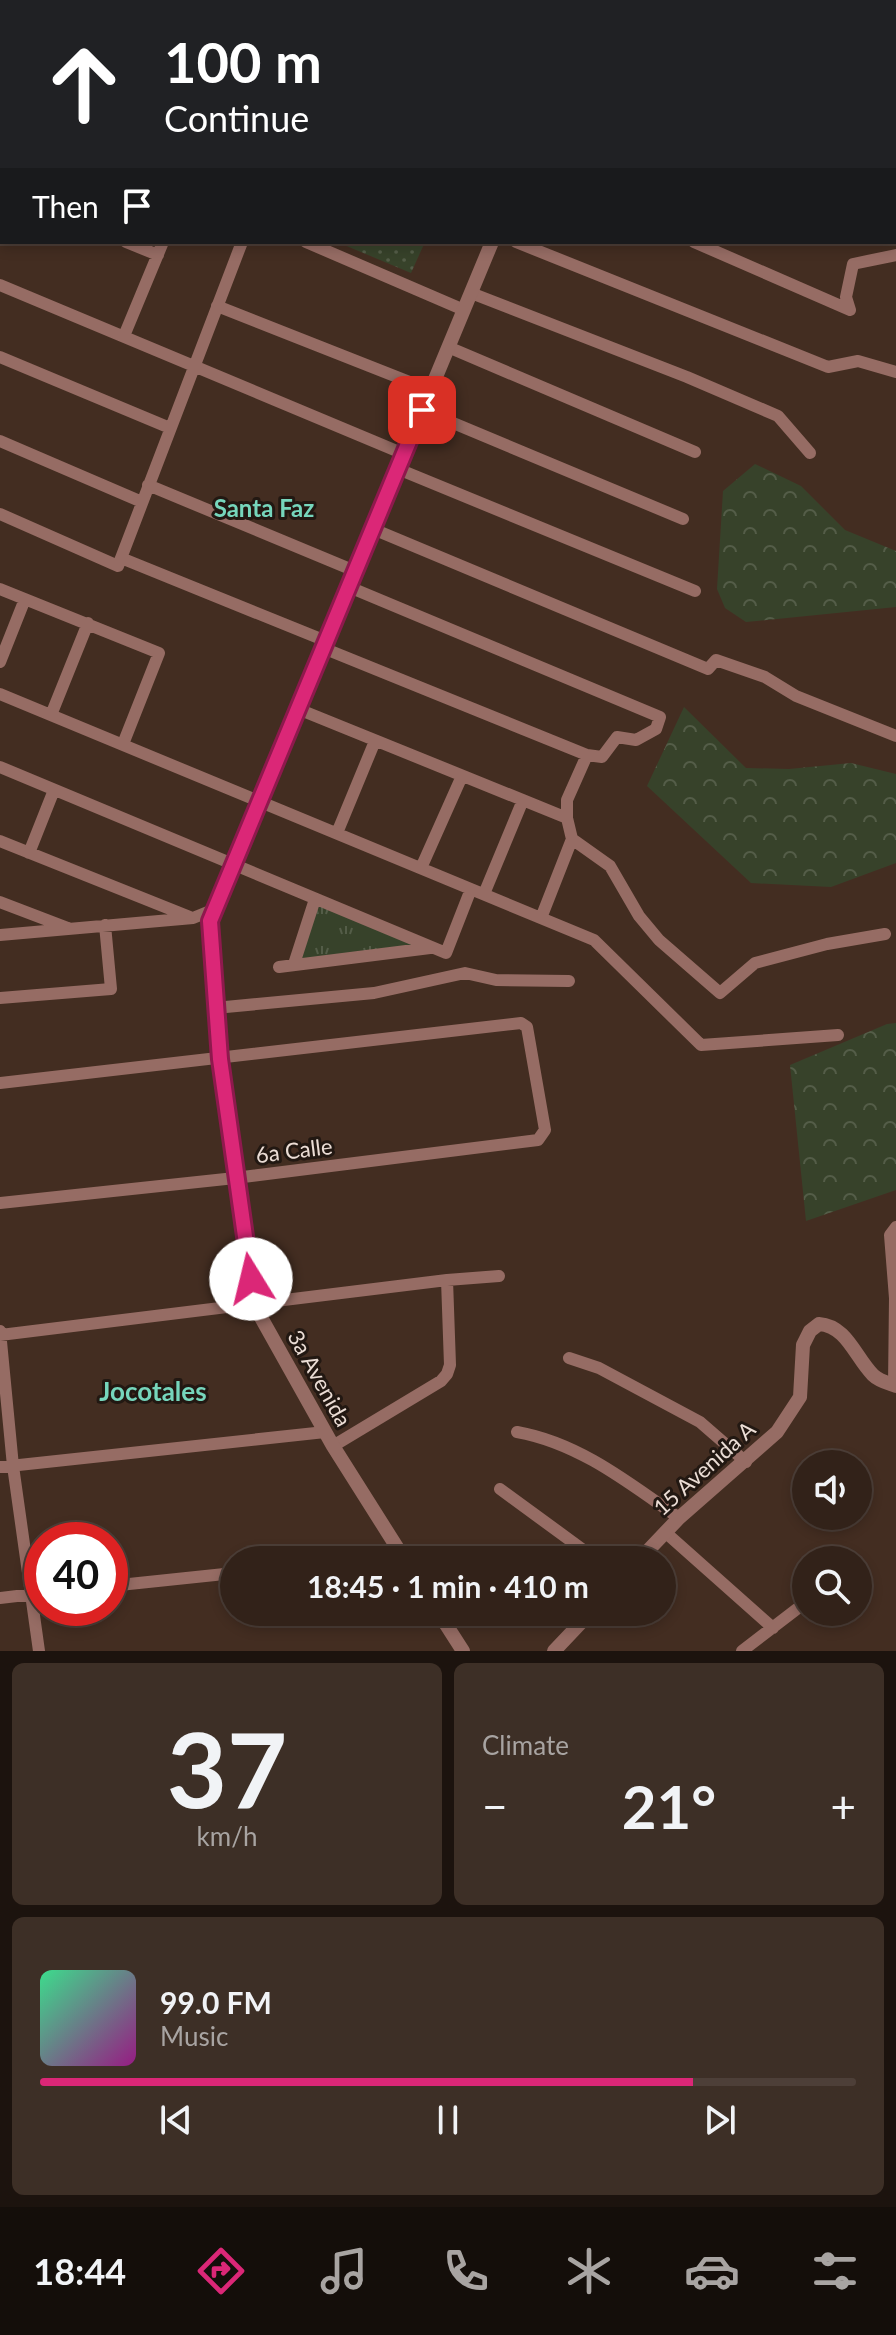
<!DOCTYPE html>
<html lang="en">
<head>
<meta charset="utf-8">
<style>
	body { margin:0; font-family:Lato,sans-serif; background:#3d2f26; color:#f1f3f6; height:100vh; display:flex; flex-direction:column; font-size:30px; white-space:nowrap }
	* { box-sizing:border-box; margin:0 }
	p { font-size:26px; color:#a8a4a2 }
	.icon { flex:none; width:44px; height:44px; fill:none; stroke:currentColor; stroke-width:2; stroke-linecap:round; stroke-linejoin:round }
	.map { position:relative; height:1651px; overflow:hidden }
	.side { display:flex; flex-direction:column; gap:12px; padding:12px; background:#1c130e; flex:1 }
	.side>* { flex:none }
	.guide { position:absolute; left:0px; top:0px; width:896px; height:244px; box-shadow:0 4px 12px #0003,0 0 0 2px #4d3f38; background:#202124; color:#fff; overflow:hidden }
	.buttons { position:absolute; left:792px; top:1450px; display:grid; gap:16px }
	.buttons a { display:grid; place-items:center; width:80px; height:80px; border-radius:50%; background:#322219; box-shadow:0 4px 12px #0003,0 0 0 2px #4d3f38; font-size:40px }
	.speed { position:absolute; left:24px; top:1522px; display:flex; gap:16px; font-size:40px; font-weight:700; text-align:center }
	.speed>* { display:grid; place-content:center; width:104px; height:104px; border-radius:50%; background:#322219; box-shadow:0 4px 12px #0003,0 0 0 2px #4d3f38; line-height:1 }
	.speed .limit { border:12px solid #d22; background:#fff; color:#111 }
	.pin { position:absolute; display:grid; place-items:center; width:68px; height:68px; color:#fff; margin:-34px; border-radius:16px; box-shadow:0 4px 12px #0006 }
	.me { position:absolute; width:88px; margin:-44px; rotate:351deg; stroke-linejoin:round; filter:drop-shadow(0 0 6px #0008) }
	.turn { display:flex; align-items:center; gap:28px; height:168px; padding:0 32px; font-size:36px }
	.turn .icon { width:104px; height:104px; stroke-width:2.5 }
	.turn b { display:block; font-size:56px; line-height:68px }
	.then { display:flex; align-items:center; height:76px; padding:0 32px; background:#0003; gap:16px; font-size:30px }
	.big { font-size:60px; font-weight:700; line-height:1.1 }
	.side .card { flex:1; display:flex; flex-direction:column; justify-content:center; gap:12px; min-width:0; padding:0 28px; border-radius:12px; background:#3d2f26 }
	.side .dial { align-items:center; gap:0 }
	.dial b { font-size:104px; line-height:1 }
	.song { display:flex; align-items:center; gap:24px }
	.cover { width:96px; height:96px; border-radius:12px; background:linear-gradient(135deg,hsl(150 70% 55%),hsl(310 70% 35%)) }
	.played { height:8px; border-radius:4px; background:linear-gradient(90deg,#db2777 80%,#4d3f38 80%) }
	.keys { display:flex; justify-content:space-around; direction:ltr }
	.heat { display:flex; justify-content:space-between; align-items:center; font-size:44px; direction:ltr }
	.side .tiles { flex:1; display:grid; gap:12px; grid-template-columns:1fr 1fr }
	.card:last-child { grid-column:span 2 }
	.trip { position:absolute; left:220px; top:1546px; width:456px; height:80px; border-radius:40px; background:#322219; box-shadow:0 4px 12px #0003,0 0 0 2px #4d3f38; font-weight:700; line-height:80px; text-align:center }
	.tabs { display:flex; height:128px; justify-content:space-around; align-items:center; background:#140e0a; color:#a8a4a2 }
	.tabs .icon { width:56px; height:56px }
	.tabs .on { color:#db2777 }
	.tabs b { font-size:36px; color:#f1f3f6 }
	.map>svg:first-child { display:block }
	.grass { fill:url(#grass-tufts) }
	.forest { fill:url(#forest-crowns) }
	.park { fill:url(#park-dots) }
	.lines { fill:none; stroke-linecap:round; stroke-linejoin:round }
	.minor { stroke:#966c64; stroke-width:12 }
	.tertiary { stroke:#966c64; stroke-width:14 }
	.route-casing { stroke:#8e194d; stroke-width:20 }
	.route { stroke:#db2777; stroke-width:14 }
	.labels { text-anchor:middle; dominant-baseline:central; stroke-width:6; stroke-linejoin:round; paint-order:stroke }
	.street-label { font-size:22px; fill:#ebddd5; stroke:#221812 }
	.neighbourhood-label { font-size:24px; font-weight:bold; fill:#76d6bc; stroke:#221812 }
	.quarter-label { font-size:26px; font-weight:bold; fill:#76d6bc; stroke:#221812 }
</style>
</head>
<body>
<div class="map">
<svg width="896" height="1651" viewBox="0 0 896 1651">
	<defs>
		<pattern id="grass-tufts" width="24" height="20" patternUnits="userSpaceOnUse" patternTransform="scale(2)"><rect width="24" height="20" fill="#37422a"/><path d="M3 7l-1-3M5 7V3M7 7l1-3M15 17l-1-3M17 17v-4M19 17l1-3" fill="none" stroke="#545d48"/></pattern>
		<pattern id="forest-crowns" width="20" height="18" patternUnits="userSpaceOnUse" patternTransform="scale(2)"><rect width="20" height="18" fill="#37422a"/><path d="M2 6a3 3 0 1 1 6 0M12 15a3 3 0 1 1 6 0" fill="none" stroke="#545d48"/></pattern>
		<pattern id="park-dots" width="8" height="8" patternUnits="userSpaceOnUse" patternTransform="scale(2)"><rect width="8" height="8" fill="#37422a"/><path d="M2 2h.1M6 6h.1" fill="none" stroke="#545d48" stroke-width="1.8" stroke-linecap="round"/></pattern>
	</defs>
	<rect width="100%" height="100%" fill="#432d21"/>
	<!-- grass -->
	<path class="grass" d="M 315,899 L 434,947 L 294,964 Z"/>
	<!-- forest -->
	<path class="forest" d="M 755,464 L 801,486 L 845,530 L 896,551 L 896,607 L 746,622 L 725,608 L 717,589 L 723,491 Z
		M 684,707 L 746,768 L 789,769 L 851,763 L 896,774 L 896,863 L 831,887 L 751,883 L 647,786 Z
		M 896,1023 L 896,1190 L 806,1221 L 790,1065 L 887,1024 Z"/>
	<!-- park -->
	<path class="park" d="M 337,242 L 425,242 L 411,273 Z"/>
	<g class="lines">
		<!-- minor -->
		<path class="minor" d="M 455,0 L 460,2
			M 51,2 L 52,0
			M 405,2 L 405,0
			M 722,2 L 722,0
			M 0,42 L 2,43
			M 0,110 L 2,111
			M 0,196 L 2,191
			M 126,242 L 158,255
			M 306,242 L 464,310
			M 516,242 L 828,367 L 858,361 L 896,372
			M 694,242 L 850,310
			M 0,285 L 404,454
			M 471,293 L 687,377 L 778,416 L 810,453
			M 217,306 L 430,390
			M 850,310 L 846,297 L 853,264 L 896,255
			M 124,336 L 163,242
			M 448,347 L 695,452
			M 0,357 L 170,428
			M 422,410 L 683,519
			M 0,441 L 142,502
			M 398,469 L 695,591
			M 148,485 L 355,571
			M 0,514 L 118,566 L 242,242
			M 373,529 L 708,669 L 716,660 L 765,677 L 796,696 L 896,736
			M 121,558 L 326,641
			M 349,587 L 660,717 L 656,729 L 636,740 L 617,737 L 602,757 L 587,755 L 567,800 L 567,818
			M 0,589 L 159,653 L 123,744
			M 323,648 L 587,755
			M 0,662 L 25,599
			M 0,694 L 594,940 L 701,1045 L 838,1035
			M 298,709 L 567,818 L 572,839 L 541,918
			M 51,715 L 88,623
			M 0,767 L 446,953 L 471,889
			M 337,833 L 375,741
			M 572,839 L 610,866 L 639,916 L 659,940 L 720,993 L 755,963 L 827,944 L 885,934
			M 0,841 L 190,917
			M 29,853 L 54,790
			M 421,868 L 462,776
			M 484,894 L 523,800
			M 0,902 L 68,928
			M 0,935 L 193,918 L 215,909
			M 294,964 L 315,899
			M 279,967 L 430,948
			M 0,998 L 111,989 L 105,925
			M 215,1008 L 374,993 L 465,973 L 496,980 L 569,981
			M 0,1083 L 521,1023 L 527,1027 L 545,1130 L 538,1140 L 235,1178 L 0,1203
			M 0,1331 L 13,1466 L 39,1651
			M 0,1335 L 447,1280 L 499,1276
			M 569,1358 L 599,1368 L 700,1422 L 746,1462
			M 894,1385 L 895,1298 L 890,1235 L 896,1227
			M 517,1432 C 579,1443 629,1483 679,1518
			M 333,1446 L 441,1381 L 447,1374 L 450,1365 L 447,1280
			M 0,1467 L 325,1432
			M 500,1489 L 597,1560
			M 665,1532 L 773,1628
			M 357,1560 L 402,1555
			M 110,1586 L 234,1573
			M 0,1598 L 42,1593
			M 742,1651 L 806,1602"/>
		<!-- tertiary -->
		<path class="tertiary" d="M 593,2 L 594,0
			M 405,1560 L 333,1446 L 254,1305 L 220,1059 L 210,921 L 492,242
			M 639,1560 L 679,1518 L 777,1432 L 800,1397 L 803,1345 L 810,1331 L 819,1324 C 847,1326 855,1357 873,1375 C 879,1381 888,1383 896,1386
			M 438,1612 L 463,1651
			M 554,1651 L 591,1612"/>
	</g>
	<g class="lines">
		<!-- route casing -->
		<g class="route-casing">
			<path id="route" d="M 251,1279 L 220,1059 L 210,921 L 422,410"/>
		</g>
		<!-- route -->
		<use href="#route" class="route"/>
	</g>
	<g class="labels">
		<!-- street labels -->
		<g class="street-label">
			<text transform="translate(294 1150) rotate(-7)">6a Calle</text>
			<text transform="translate(320 1378) rotate(61)">3a Avenida</text>
			<text transform="translate(704 1468) rotate(-42)">15 Avenida A</text>
		</g>
		<!-- neighbourhood labels -->
		<g class="neighbourhood-label">
			<text x="264" y="507">Santa Faz</text>
		</g>
		<!-- quarter labels -->
		<g class="quarter-label">
			<text x="153" y="1391">Jocotales</text>
		</g>
	</g>
</svg>
<div class="buttons">
<a><svg class="icon" aria-label="sound" viewBox="0 0 24 24"><path d="M4 9h4l5-4v14l-5-4H4zM17 9q2 3 0 6"/></svg></a>
<a><svg class="icon" aria-label="search" viewBox="0 0 24 24"><circle cx="10" cy="10" r="6"/><path d="M15 15l6 6"/></svg></a>
</div>
<div class="speed"><div class="limit">40</div></div>
<div class="pin" style="left:422px;top:410px;background:#d93025"><svg class="icon" aria-label="arrive" viewBox="0 0 24 24"><path d="M6 21V4h12l-3 4 3 4H6"/></svg></div>
<svg class="me" style="left:251px;top:1279px" viewBox="-20 -20 40 40"><circle r="19" fill="#fff"/><path d="M0-13L10 11 0 6-10 11z" fill="#db2777"/></svg>
<div class="trip">18:45 · 1 min · 410 m</div>
<div class="guide">
<div class="turn"><svg class="icon" aria-label="ahead" viewBox="0 0 24 24"><path d="M12 20V5M6 11l6-6 6 6"/></svg><div><b>100 m</b>Continue</div></div>
<div class="then">Then<svg class="icon" aria-label="arrive" viewBox="0 0 24 24"><path d="M6 21V4h12l-3 4 3 4H6"/></svg></div>
</div>
</div>
<section class="side">
<div class="tiles">
<div class="card dial"><b>37</b><p>km/h</p></div>
<div class="card"><p>Climate</p>
<div class="heat"><a>−</a><b class="big">21°</b><a>+</a></div>
</div>
<div class="card">
<div class="song"><i class="cover"></i><div><b>99.0 FM</b><p>Music</p></div></div>
<div class="played"></div>
<div class="keys"><svg class="icon" aria-label="previous" viewBox="0 0 24 24"><path d="M18 5L8 12l10 7zM5 5v14"/></svg><svg class="icon" aria-label="pause" viewBox="0 0 24 24"><path d="M8 5v14M16 5v14"/></svg><svg class="icon" aria-label="next" viewBox="0 0 24 24"><path d="M6 5l10 7-10 7zM19 5v14"/></svg></div>
</div>
</div>
</section>
<nav class="tabs">
<b>18:44</b>
<svg class="icon on" aria-label="directions" viewBox="0 0 24 24"><path d="M12 3l9 9-9 9-9-9zM9 14v-3h6M13 9l2 2-2 2"/></svg>
<svg class="icon" aria-label="music" viewBox="0 0 24 24"><path d="M9 18V5l10-2v13"/><circle cx="6" cy="18" r="3"/><circle cx="16" cy="16" r="3"/></svg>
<svg class="icon" aria-label="phone" viewBox="0 0 24 24"><path d="M5 4h4l2 5-3 2q2 4 5 5l2-3 5 2v4C11 20 4 13 5 4z"/></svg>
<svg class="icon" aria-label="climate" viewBox="0 0 24 24"><path d="M12 3v18M4 7l16 10M4 17L20 7"/></svg>
<svg class="icon" aria-label="car" viewBox="0 0 24 24"><path d="M5 17H2v-5l4-1 3-4h7l3 4 3 1v5h-3M9 17h6M6 11h13"/><circle cx="7" cy="17" r="2"/><circle cx="17" cy="17" r="2"/></svg>
<svg class="icon" aria-label="filters" viewBox="0 0 24 24"><path d="M4 7h16M4 17h16"/><circle cx="9" cy="7" r="2"/><circle cx="15" cy="17" r="2"/></svg>
</nav>
</body>
</html>
